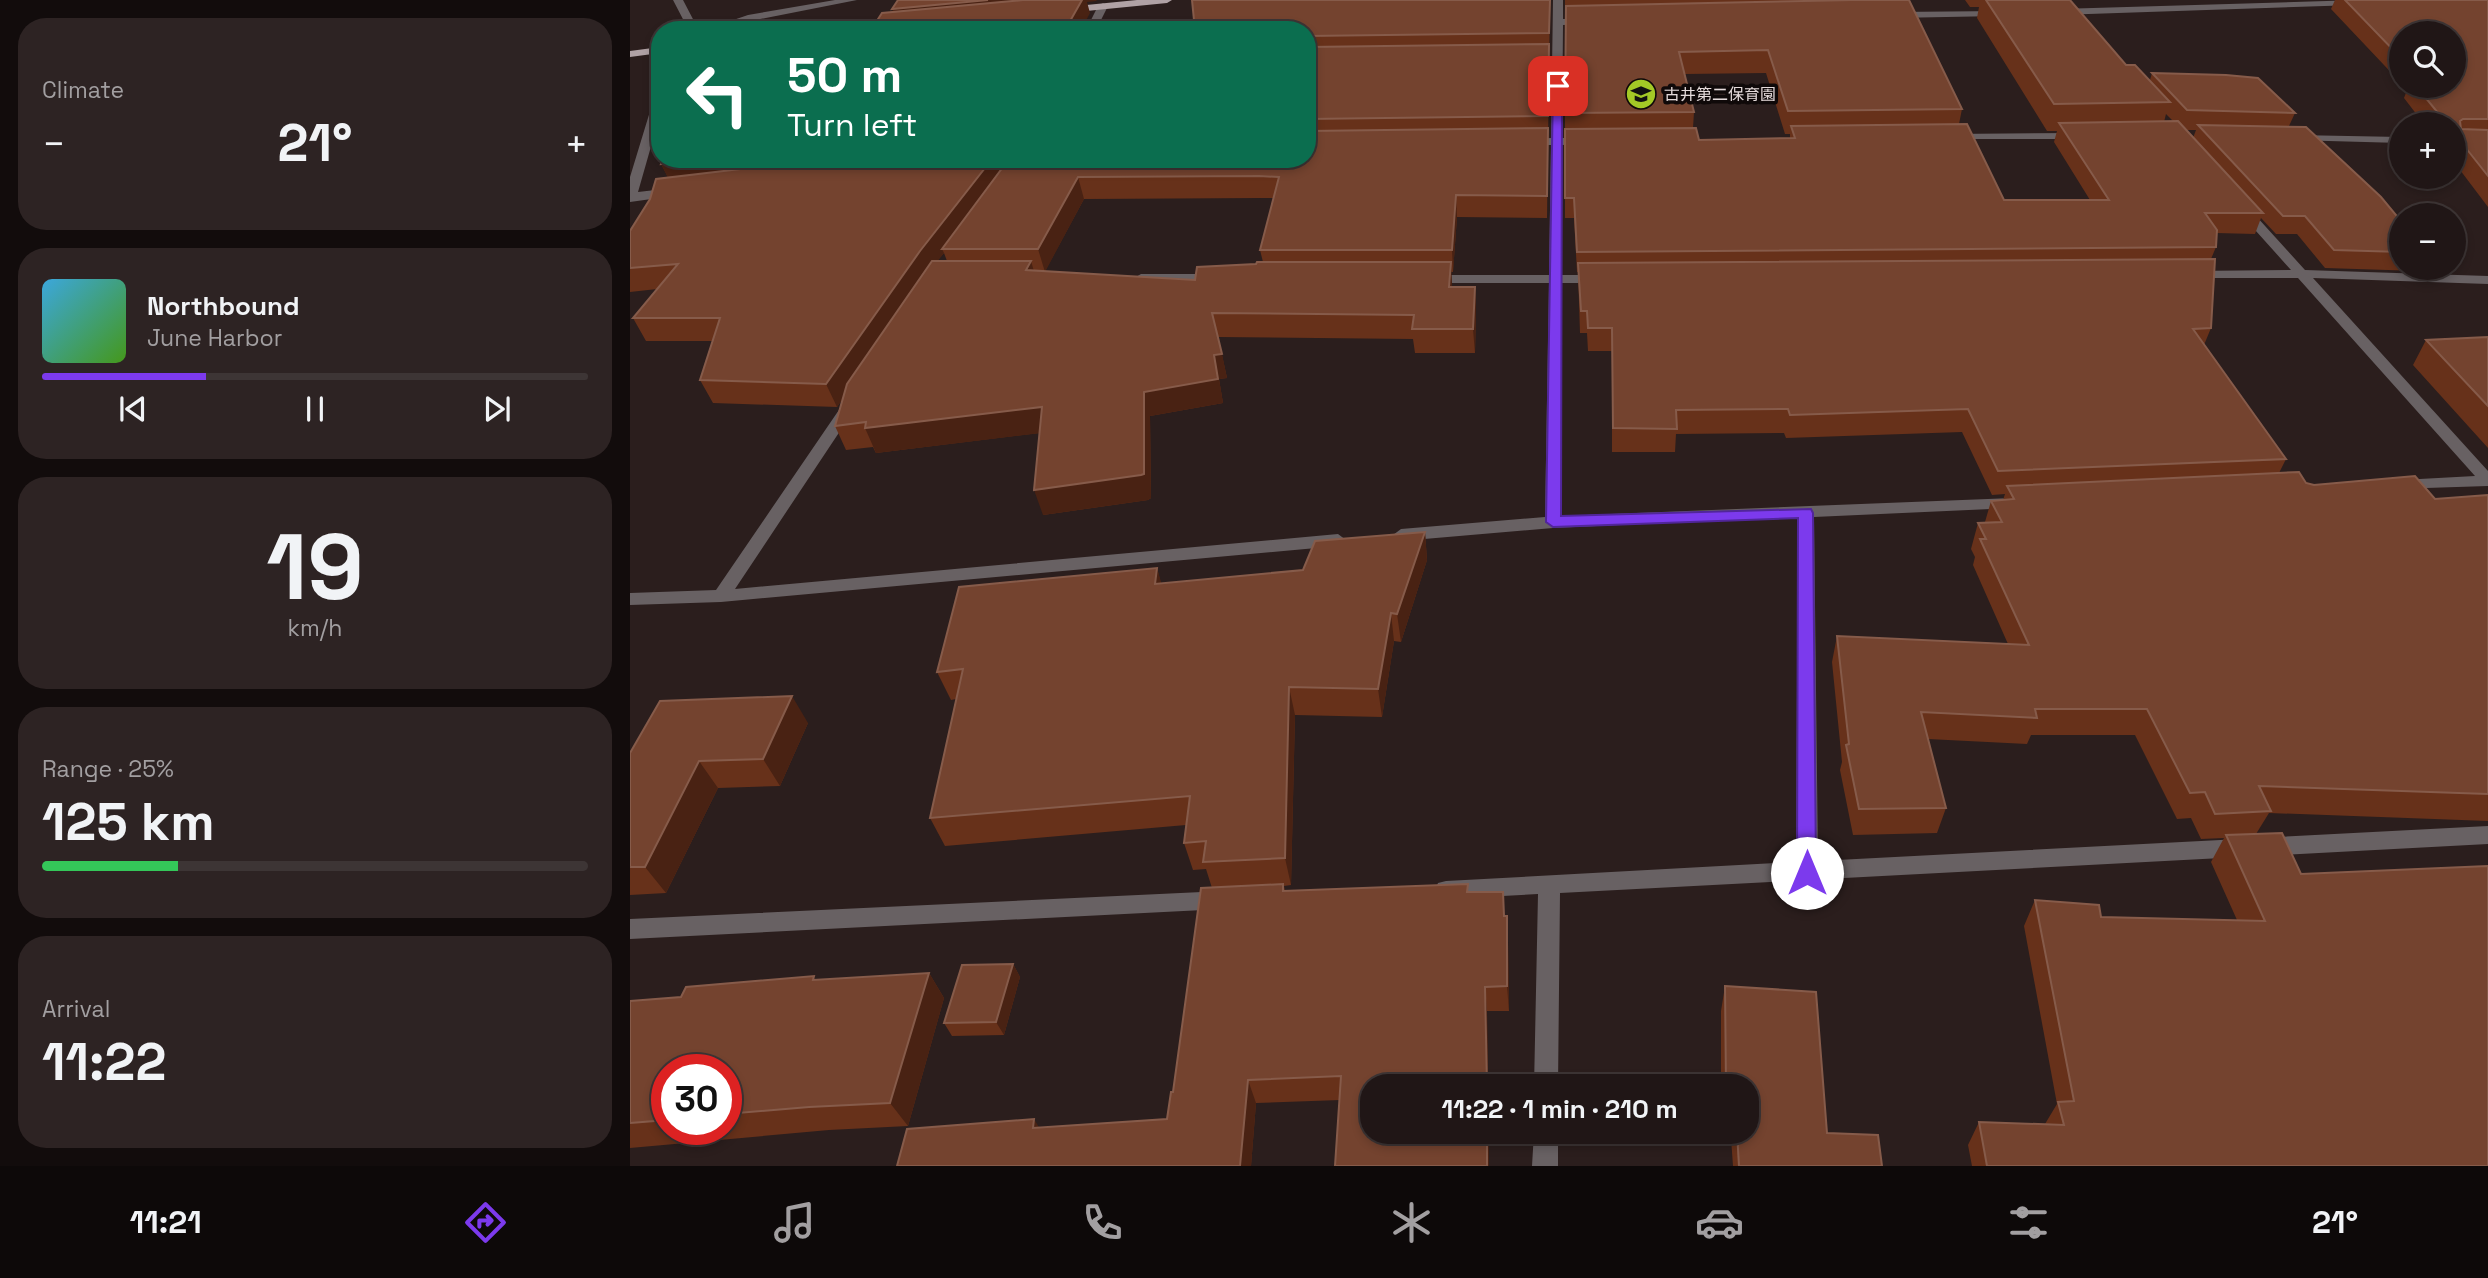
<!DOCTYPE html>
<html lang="en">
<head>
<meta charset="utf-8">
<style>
	body { margin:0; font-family:"Space Grotesk","Noto Sans JP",sans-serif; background:#2d2323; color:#f1f3f6; height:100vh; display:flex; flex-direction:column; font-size:26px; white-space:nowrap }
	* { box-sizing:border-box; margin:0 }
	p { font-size:23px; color:#a29fa1 }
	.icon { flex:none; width:38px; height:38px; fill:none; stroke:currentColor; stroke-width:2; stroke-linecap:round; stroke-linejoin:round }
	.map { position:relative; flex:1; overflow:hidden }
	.details { display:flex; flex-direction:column; gap:18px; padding:18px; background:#120c0c; width:630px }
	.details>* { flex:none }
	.top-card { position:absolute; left:21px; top:21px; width:665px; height:147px; border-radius:28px; box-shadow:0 4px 10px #0003,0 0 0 2px #3d3535; background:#0b6e4f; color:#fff; overflow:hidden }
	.tools { position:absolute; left:1759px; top:21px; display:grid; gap:14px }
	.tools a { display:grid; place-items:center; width:77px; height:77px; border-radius:50%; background:#201616; box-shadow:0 4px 10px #0003,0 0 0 2px #3d3535; font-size:35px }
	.speed { position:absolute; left:21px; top:1054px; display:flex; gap:14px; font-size:35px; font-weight:700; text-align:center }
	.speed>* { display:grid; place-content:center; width:91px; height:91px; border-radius:50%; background:#201616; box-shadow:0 4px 10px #0003,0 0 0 2px #3d3535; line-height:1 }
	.speed .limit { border:10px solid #d22; background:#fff; color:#111 }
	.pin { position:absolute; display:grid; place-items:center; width:60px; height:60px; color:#fff; margin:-30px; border-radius:14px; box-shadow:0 4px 10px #0006 }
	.me { position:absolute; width:77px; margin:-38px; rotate:0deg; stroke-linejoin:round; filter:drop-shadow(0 0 5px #0008) }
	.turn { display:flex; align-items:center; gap:24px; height:147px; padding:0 21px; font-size:32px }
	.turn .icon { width:91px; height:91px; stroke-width:2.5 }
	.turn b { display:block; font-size:49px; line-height:60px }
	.big { font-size:52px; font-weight:800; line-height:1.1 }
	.details .card { flex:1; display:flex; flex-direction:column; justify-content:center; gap:10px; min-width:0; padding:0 24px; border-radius:28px; background:#2d2323 }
	.details .dial { align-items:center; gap:0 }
	.dial b { font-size:91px; line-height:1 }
	.song { display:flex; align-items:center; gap:21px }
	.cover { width:84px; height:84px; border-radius:10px; background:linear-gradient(135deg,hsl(200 70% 55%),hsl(100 70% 35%)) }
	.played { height:7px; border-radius:4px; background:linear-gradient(90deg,#7c3aed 30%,#3d3535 30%) }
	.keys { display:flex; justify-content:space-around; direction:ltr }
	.heat { display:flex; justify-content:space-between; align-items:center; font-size:38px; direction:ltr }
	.charge { height:10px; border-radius:5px; background:linear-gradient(90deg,#34c759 25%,#3d3535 0) }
	.trip { position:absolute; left:730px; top:1074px; width:399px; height:70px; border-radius:28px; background:#201616; box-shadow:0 4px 10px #0003,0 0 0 2px #3d3535; font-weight:800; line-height:70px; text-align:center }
	.tab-bar { display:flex; height:112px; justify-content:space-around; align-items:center; background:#0d0909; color:#a29fa1 }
	.tab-bar .icon { width:49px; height:49px }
	.tab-bar .on { color:#7c3aed }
	.tab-bar b { font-size:32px; color:#f1f3f6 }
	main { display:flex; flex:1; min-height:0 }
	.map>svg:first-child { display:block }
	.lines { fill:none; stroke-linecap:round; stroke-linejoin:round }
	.minor { fill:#686163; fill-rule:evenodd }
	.major { fill:#b0a2a5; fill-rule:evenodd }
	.wall { fill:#67311a; fill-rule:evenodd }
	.shaded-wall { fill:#492213 }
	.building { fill:#74432f; stroke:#865b4a; stroke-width:2 }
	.route { fill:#7c3aed; stroke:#51269a; stroke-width:2 }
	.labels { text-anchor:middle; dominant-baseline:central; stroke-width:7; stroke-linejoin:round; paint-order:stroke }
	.far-poi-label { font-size:16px; fill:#e5dbdb; stroke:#0f0909; text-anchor:start }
</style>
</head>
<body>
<main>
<section class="details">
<div class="card"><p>Climate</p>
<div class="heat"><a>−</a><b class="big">21°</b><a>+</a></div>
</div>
<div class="card">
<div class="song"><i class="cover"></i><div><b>Northbound</b><p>June Harbor</p></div></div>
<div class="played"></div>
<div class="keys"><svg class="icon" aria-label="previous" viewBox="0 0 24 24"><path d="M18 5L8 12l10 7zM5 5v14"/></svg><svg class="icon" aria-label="pause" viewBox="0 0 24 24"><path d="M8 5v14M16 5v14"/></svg><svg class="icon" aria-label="next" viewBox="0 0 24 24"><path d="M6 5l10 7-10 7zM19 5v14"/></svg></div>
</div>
<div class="card dial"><b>19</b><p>km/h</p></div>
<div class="card"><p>Range · 25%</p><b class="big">125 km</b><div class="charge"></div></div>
<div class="card"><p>Arrival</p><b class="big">11:22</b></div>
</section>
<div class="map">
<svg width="1858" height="1166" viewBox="0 0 1858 1166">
	<rect width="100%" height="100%" fill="#2b1e1d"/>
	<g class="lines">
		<!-- minor -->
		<path class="minor" d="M 43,0 L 53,0 L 65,23 L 64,25 L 56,25 Z
			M 205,0 L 227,0 L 120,21 L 90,30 L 74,30 L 118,15 Z
			M 923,0 L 933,0 L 933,19 L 960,18 L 965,21 L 960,24 L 933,25 L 932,138 L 959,138 L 965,141 L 959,144 L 932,145 L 932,275 L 970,275 L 977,279 L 970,283 L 932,283 L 931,516 L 1383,498 L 1391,503 L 1383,508 L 1184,517 L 1188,861 L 1858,826 L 1858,844 L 930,893 L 928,1087 L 904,1087 L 908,894 L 816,899 L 808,897 L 805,890 L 808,883 L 816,881 L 1166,862 L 1168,517 L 923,528 L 771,541 L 763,535 L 771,529 L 915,517 L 919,283 L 798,283 L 791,279 L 798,275 L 919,275 L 921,145 L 896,145 L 890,142 L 896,139 L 921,138 Z
			M 1729,0 L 1729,4 L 1726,5 L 1429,15 L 1424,12 L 1429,9 Z
			M 473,3 L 478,6 L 466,30 L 456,30 L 468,6 Z
			M 1372,11 L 1374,13 L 1369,16 L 1264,18 L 1259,15 L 1264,12 Z
			M 30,92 L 30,115 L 8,192 L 43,188 L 49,192 L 43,196 L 0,202 L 0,177 L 25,95 Z
			M 1320,134 L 1449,133 L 1455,136 L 1449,139 L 1316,139 L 1314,137 Z
			M 1666,135 L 1771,137 L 1771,143 L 1662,140 L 1662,136 Z
			M 1612,204 L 1616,205 L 1675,270 L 1858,276 L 1858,284 L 1683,278 L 1858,471 L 1858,486 L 1765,489 L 1763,485 L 1765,481 L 1771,480 L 1845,476 L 1668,278 L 1556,278 L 1554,275 L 1561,271 L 1661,270 L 1608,211 L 1608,205 Z
			M 511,274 L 588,274 L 595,278 L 588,282 L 506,281 L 504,278 Z
			M 218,402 L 226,407 L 105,589 L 708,534 L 716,540 L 708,546 L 91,602 L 0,605 L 0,593 L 86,590 L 213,404 Z
			M 593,891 L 601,893 L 604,900 L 601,907 L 593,909 L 0,939 L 0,919 Z
			M 904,1132 L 928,1132 L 928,1166 L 902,1166 Z"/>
		<!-- major -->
		<path class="major" d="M 507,0 L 542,0 L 537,3 L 436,13 L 431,10 L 436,7 Z
			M 265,23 L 269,24 L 269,28 L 218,30 Z
			M 30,47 L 30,53 L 0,57 L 0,51 Z"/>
	</g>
	<!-- wall -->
	<path class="wall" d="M 920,0 L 917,218 L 827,217 L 823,272 L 821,272 L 822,287 L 845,287 L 846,311 L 845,353 L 785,353 L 783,339 L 588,337 L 597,378 L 589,379 L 593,403 L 520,416 L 521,498 L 518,500 L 413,515 L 409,433 L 246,453 L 243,447 L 216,450 L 205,426 L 213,398 L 207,407 L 83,403 L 70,380 L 83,341 L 16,341 L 3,318 L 27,289 L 0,292 L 0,231 L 38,177 L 31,164 L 677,159 L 677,30 ZM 632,198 L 644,198 L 630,250 L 633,262 L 626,264 L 565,280 L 415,271 L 454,199 ZM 314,253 L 317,261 L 307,261 Z
		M 935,0 L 1279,0 L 1332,109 L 1329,124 L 1374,200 L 1460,200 L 1424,142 L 1427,131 L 1417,131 L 1347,18 L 1349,7 L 1340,7 L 1335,0 L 1440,0 L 1496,65 L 1520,80 L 1522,73 L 1665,113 L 1659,126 L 1771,221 L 1771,268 L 1791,268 L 1789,271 L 1695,268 L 1667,234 L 1646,234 L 1631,218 L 1625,234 L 1586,233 L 1586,247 L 1581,259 L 1581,328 L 1574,345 L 1656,459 L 1649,473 L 1684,485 L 1805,499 L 1858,495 L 1858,821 L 1639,813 L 1626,834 L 1671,874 L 1858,1166 L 1342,1166 L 1338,1145 L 1349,1122 L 1415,1124 L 1427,1104 L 1394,926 L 1405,900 L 1471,917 L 1607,920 L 1581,862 L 1594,838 L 1571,839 L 1561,818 L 1547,819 L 1505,735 L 1401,735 L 1397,744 L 1298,739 L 1316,808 L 1307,833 L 1223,835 L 1210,770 L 1212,762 L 1202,662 L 1207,636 L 1378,644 L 1343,565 L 1345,557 L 1341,549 L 1348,523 L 1355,522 L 1361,501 L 1373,500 L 1375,494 L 1362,495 L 1332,432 L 1156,438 L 1154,433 L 1046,434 L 1045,452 L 982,452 L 982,351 L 958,351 L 957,333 L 950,333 L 948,272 L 947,272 L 944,218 L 935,218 ZM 1136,73 L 1155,134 L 1160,134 L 1160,138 L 1069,140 L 1063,128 L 1064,112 L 1055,74 ZM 1536,114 L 1543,121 L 1534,122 ZM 1556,130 L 1566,130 L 1563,138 Z
		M 1705,0 L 1858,0 L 1858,207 L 1824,162 L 1824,124 L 1794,124 L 1774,98 L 1777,90 L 1773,86 L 1824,86 L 1771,33 L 1771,83 L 1701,9 Z
		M 1858,337 L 1858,448 L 1783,365 L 1796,340 Z
		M 795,532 L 797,560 L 771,642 L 764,641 L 752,717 L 665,715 L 661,885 L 654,886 L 655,891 L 838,892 L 875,916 L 878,942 L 879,1011 L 857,1011 L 859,1166 L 705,1166 L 710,1100 L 626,1103 L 621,1166 L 410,1128 L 537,1119 L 543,1092 L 582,888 L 576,869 L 563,870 L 554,843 L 556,825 L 315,846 L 300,818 L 326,699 L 321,700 L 307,672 L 527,568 L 531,584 L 673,570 Z
		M 178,723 L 150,786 L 88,788 L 36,893 L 0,895 L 0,753 Z
		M 383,964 L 390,977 L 374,1035 L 322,1036 L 314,1023 Z
		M 299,973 L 314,998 L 278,1126 L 199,1130 L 0,1148 L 0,1001 L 51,997 L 187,980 ZM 37,1069 L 96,1069 L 96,1129 L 37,1129 Z
		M 1095,986 L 1197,1133 L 1252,1166 L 1103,1166 L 1101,1138 L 1092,1137 L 1092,1132 L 1116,1132 L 1116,1087 L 1091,1087 L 1091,1011 Z"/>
	<!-- shaded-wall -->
	<path class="shaded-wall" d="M 358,0 L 467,0 L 466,1 L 457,2 L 460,13 L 451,30 L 266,20 L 262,9 Z
		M 75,159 L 273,159 L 42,186 L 31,164 Z
		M 362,159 L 385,159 L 312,249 L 314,253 L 298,273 L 207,407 L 196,384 L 290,251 Z
		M 448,177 L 454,199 L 415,272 L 408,249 Z
		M 826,195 L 827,217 L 823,272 L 822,250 Z
		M 401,261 L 408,285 L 396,270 Z
		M 821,262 L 822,285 L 820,311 L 819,287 Z
		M 845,287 L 846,311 L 845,353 L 843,329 Z
		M 592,354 L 597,378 L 589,379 L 593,403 L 520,416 L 521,498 L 518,500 L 413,515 L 404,490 L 514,392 L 584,355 Z
		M 412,407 L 420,432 L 246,453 L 235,428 Z
		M 795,532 L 797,560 L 771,642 L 767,614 Z
		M 527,568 L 535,596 L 525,584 Z
		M 761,613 L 764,641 L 752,717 L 748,689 Z
		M 659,687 L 665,715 L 661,885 L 655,858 Z
		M 162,696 L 178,723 L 150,786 L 133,759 Z
		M 69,761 L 88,788 L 36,893 L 15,867 Z
		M 877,916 L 878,942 L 879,1011 L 877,986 Z
		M 383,964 L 390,977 L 374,1035 L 366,1022 Z
		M 299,973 L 314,998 L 278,1126 L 260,1103 Z
		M 855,987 L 857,1011 L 858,1087 L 857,1087 Z
		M 618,1080 L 626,1103 L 621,1166 L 610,1166 Z
		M 404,1119 L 418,1142 L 403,1128 Z
		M 857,1132 L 859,1132 L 859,1166 L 857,1166 Z"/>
	<!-- building -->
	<path class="building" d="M 268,0 L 358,0 L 262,9 Z
		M 393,0 L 452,0 L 435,30 L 241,30 L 252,13 Z
		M 562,0 L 920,0 L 919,33 L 677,36 L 677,30 L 565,30 Z
		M 1223,0 L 1279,0 L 1332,109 L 1158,111 L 1138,50 L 1049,52 L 1064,112 L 935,113 L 936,6 Z
		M 1356,0 L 1440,0 L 1496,65 L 1505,65 L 1540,102 L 1424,104 Z
		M 1715,0 L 1858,0 L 1858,119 L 1833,119 L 1830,121 L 1831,129 L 1858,130 L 1858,176 L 1824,133 L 1824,124 L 1817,124 L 1786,86 L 1824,86 L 1824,33 L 1771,33 L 1771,58 Z
		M 919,44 L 918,116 L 677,119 L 677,47 Z
		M 1522,73 L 1596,75 L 1628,78 L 1665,113 L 1557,110 Z
		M 1548,121 L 1633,213 L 1575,213 L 1587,230 L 1586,247 L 947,252 L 944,198 L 935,198 L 935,129 L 1066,128 L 1069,140 L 1165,138 L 1161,126 L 1337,124 L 1374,200 L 1479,200 L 1429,123 Z
		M 1568,125 L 1676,127 L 1751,197 L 1771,221 L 1771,252 L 1704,250 L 1675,216 L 1653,216 Z
		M 918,128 L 917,196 L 826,195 L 822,250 L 630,250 L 649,177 L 629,176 L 448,177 L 408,249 L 312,249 L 379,159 L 677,159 L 677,131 Z
		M 33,159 L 75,159 L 31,164 Z
		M 196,159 L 362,159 L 290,251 L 196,384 L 70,380 L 90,318 L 3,318 L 48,264 L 0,268 L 0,231 L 20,199 L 26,179 Z
		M 1585,259 L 1581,328 L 1563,329 L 1656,459 L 1368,471 L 1338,409 L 1160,415 L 1158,409 L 1046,410 L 1047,429 L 983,428 L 982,328 L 958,328 L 957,311 L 951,311 L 948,263 Z
		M 302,261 L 401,261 L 396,270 L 565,280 L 567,267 L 626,264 L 627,262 L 821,262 L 819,287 L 845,287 L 843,329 L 782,329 L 784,315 L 582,313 L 592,354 L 584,355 L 588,379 L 514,392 L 514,474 L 511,475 L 404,490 L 412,407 L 235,428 L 236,422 L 205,426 L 217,384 Z
		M 1858,337 L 1858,406 L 1796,340 Z
		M 1669,472 L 1676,483 L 1684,485 L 1785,476 L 1805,499 L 1858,495 L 1858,794 L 1629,786 L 1641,811 L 1585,814 L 1575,792 L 1560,793 L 1517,709 L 1405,709 L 1407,718 L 1291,712 L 1316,808 L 1229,809 L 1216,745 L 1219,744 L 1207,636 L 1399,645 L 1350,539 L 1356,539 L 1348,523 L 1372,522 L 1361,501 L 1384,499 L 1377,486 Z
		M 795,532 L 767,614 L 761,613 L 748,689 L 659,687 L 655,858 L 573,862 L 576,841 L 554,843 L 560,796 L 300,818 L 333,669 L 307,672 L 329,587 L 527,568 L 525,584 L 673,570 L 685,541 Z
		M 162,696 L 133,759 L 69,761 L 15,867 L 0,867 L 0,753 L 30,701 Z
		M 1652,833 L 1671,874 L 1858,866 L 1858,1166 L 1357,1166 L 1349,1122 L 1434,1125 L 1428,1102 L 1444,1101 L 1405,900 L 1469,905 L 1471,917 L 1635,921 L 1596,835 Z
		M 653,884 L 653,891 L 838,884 L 837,892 L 873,892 L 874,916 L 877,916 L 877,986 L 855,987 L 857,1087 L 742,1087 L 742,1132 L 857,1132 L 857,1166 L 705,1166 L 711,1076 L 618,1080 L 610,1166 L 267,1166 L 277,1129 L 404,1119 L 403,1128 L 537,1119 L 541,1092 L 543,1092 L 571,888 Z
		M 383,964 L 366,1022 L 314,1023 L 332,965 Z
		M 299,973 L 260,1103 L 179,1107 L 96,1114 L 96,1069 L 37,1069 L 37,1120 L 0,1123 L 0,1001 L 51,997 L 56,987 L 184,976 L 183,980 Z
		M 1095,986 L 1186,992 L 1197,1133 L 1248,1135 L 1252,1166 L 1109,1166 L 1107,1132 L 1116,1132 L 1116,1087 L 1096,1087 Z"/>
	<!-- route -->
	<path class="route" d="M 928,83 L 932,86 L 931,516 L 1181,509 L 1183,513 L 1186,873 L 1184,879 L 1177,881 L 1170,879 L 1167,873 L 1168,518 L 923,527 L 916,522 L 923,86 Z"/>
	<!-- icons -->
	<defs>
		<g id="school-disc" transform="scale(1.575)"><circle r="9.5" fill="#a3c926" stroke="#0f0909"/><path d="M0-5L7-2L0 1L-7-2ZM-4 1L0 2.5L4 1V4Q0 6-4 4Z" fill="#111"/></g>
	</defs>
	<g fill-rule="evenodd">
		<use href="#school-disc" x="1011" y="94"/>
	</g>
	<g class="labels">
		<!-- far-poi labels -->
		<g class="far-poi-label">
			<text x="1034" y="94">古井第二保育園</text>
		</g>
	</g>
</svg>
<div class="tools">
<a><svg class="icon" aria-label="search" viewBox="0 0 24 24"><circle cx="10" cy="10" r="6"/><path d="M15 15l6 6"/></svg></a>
<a>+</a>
<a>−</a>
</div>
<div class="speed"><div class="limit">30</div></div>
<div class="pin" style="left:928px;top:86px;background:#d93025"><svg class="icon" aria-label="arrive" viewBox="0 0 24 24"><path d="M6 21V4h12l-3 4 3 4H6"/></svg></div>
<svg class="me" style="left:1177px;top:873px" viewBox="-20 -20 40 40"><circle r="19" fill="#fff"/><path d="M0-13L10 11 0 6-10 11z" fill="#7c3aed"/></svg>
<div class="trip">11:22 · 1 min · 210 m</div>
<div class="top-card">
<div class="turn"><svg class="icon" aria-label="left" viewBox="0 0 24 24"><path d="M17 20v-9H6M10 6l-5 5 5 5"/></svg><div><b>50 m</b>Turn left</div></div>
</div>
</div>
</main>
<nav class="tab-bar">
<b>11:21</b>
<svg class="icon on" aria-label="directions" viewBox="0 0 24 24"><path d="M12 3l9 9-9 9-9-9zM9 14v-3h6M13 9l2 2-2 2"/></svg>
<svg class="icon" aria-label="music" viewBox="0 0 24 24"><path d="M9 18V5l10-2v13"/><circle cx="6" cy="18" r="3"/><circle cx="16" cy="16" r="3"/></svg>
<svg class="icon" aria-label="phone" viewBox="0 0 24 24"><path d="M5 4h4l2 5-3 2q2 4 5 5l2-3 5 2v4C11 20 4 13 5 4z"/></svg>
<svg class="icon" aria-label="climate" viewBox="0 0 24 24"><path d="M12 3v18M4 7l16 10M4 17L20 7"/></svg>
<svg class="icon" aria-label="car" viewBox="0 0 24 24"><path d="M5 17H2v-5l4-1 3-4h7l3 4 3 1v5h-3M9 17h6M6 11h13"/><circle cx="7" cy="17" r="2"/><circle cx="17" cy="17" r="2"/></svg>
<svg class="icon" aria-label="filters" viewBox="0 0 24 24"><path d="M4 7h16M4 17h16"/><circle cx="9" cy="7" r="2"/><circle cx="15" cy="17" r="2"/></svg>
<b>21°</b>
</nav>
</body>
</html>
